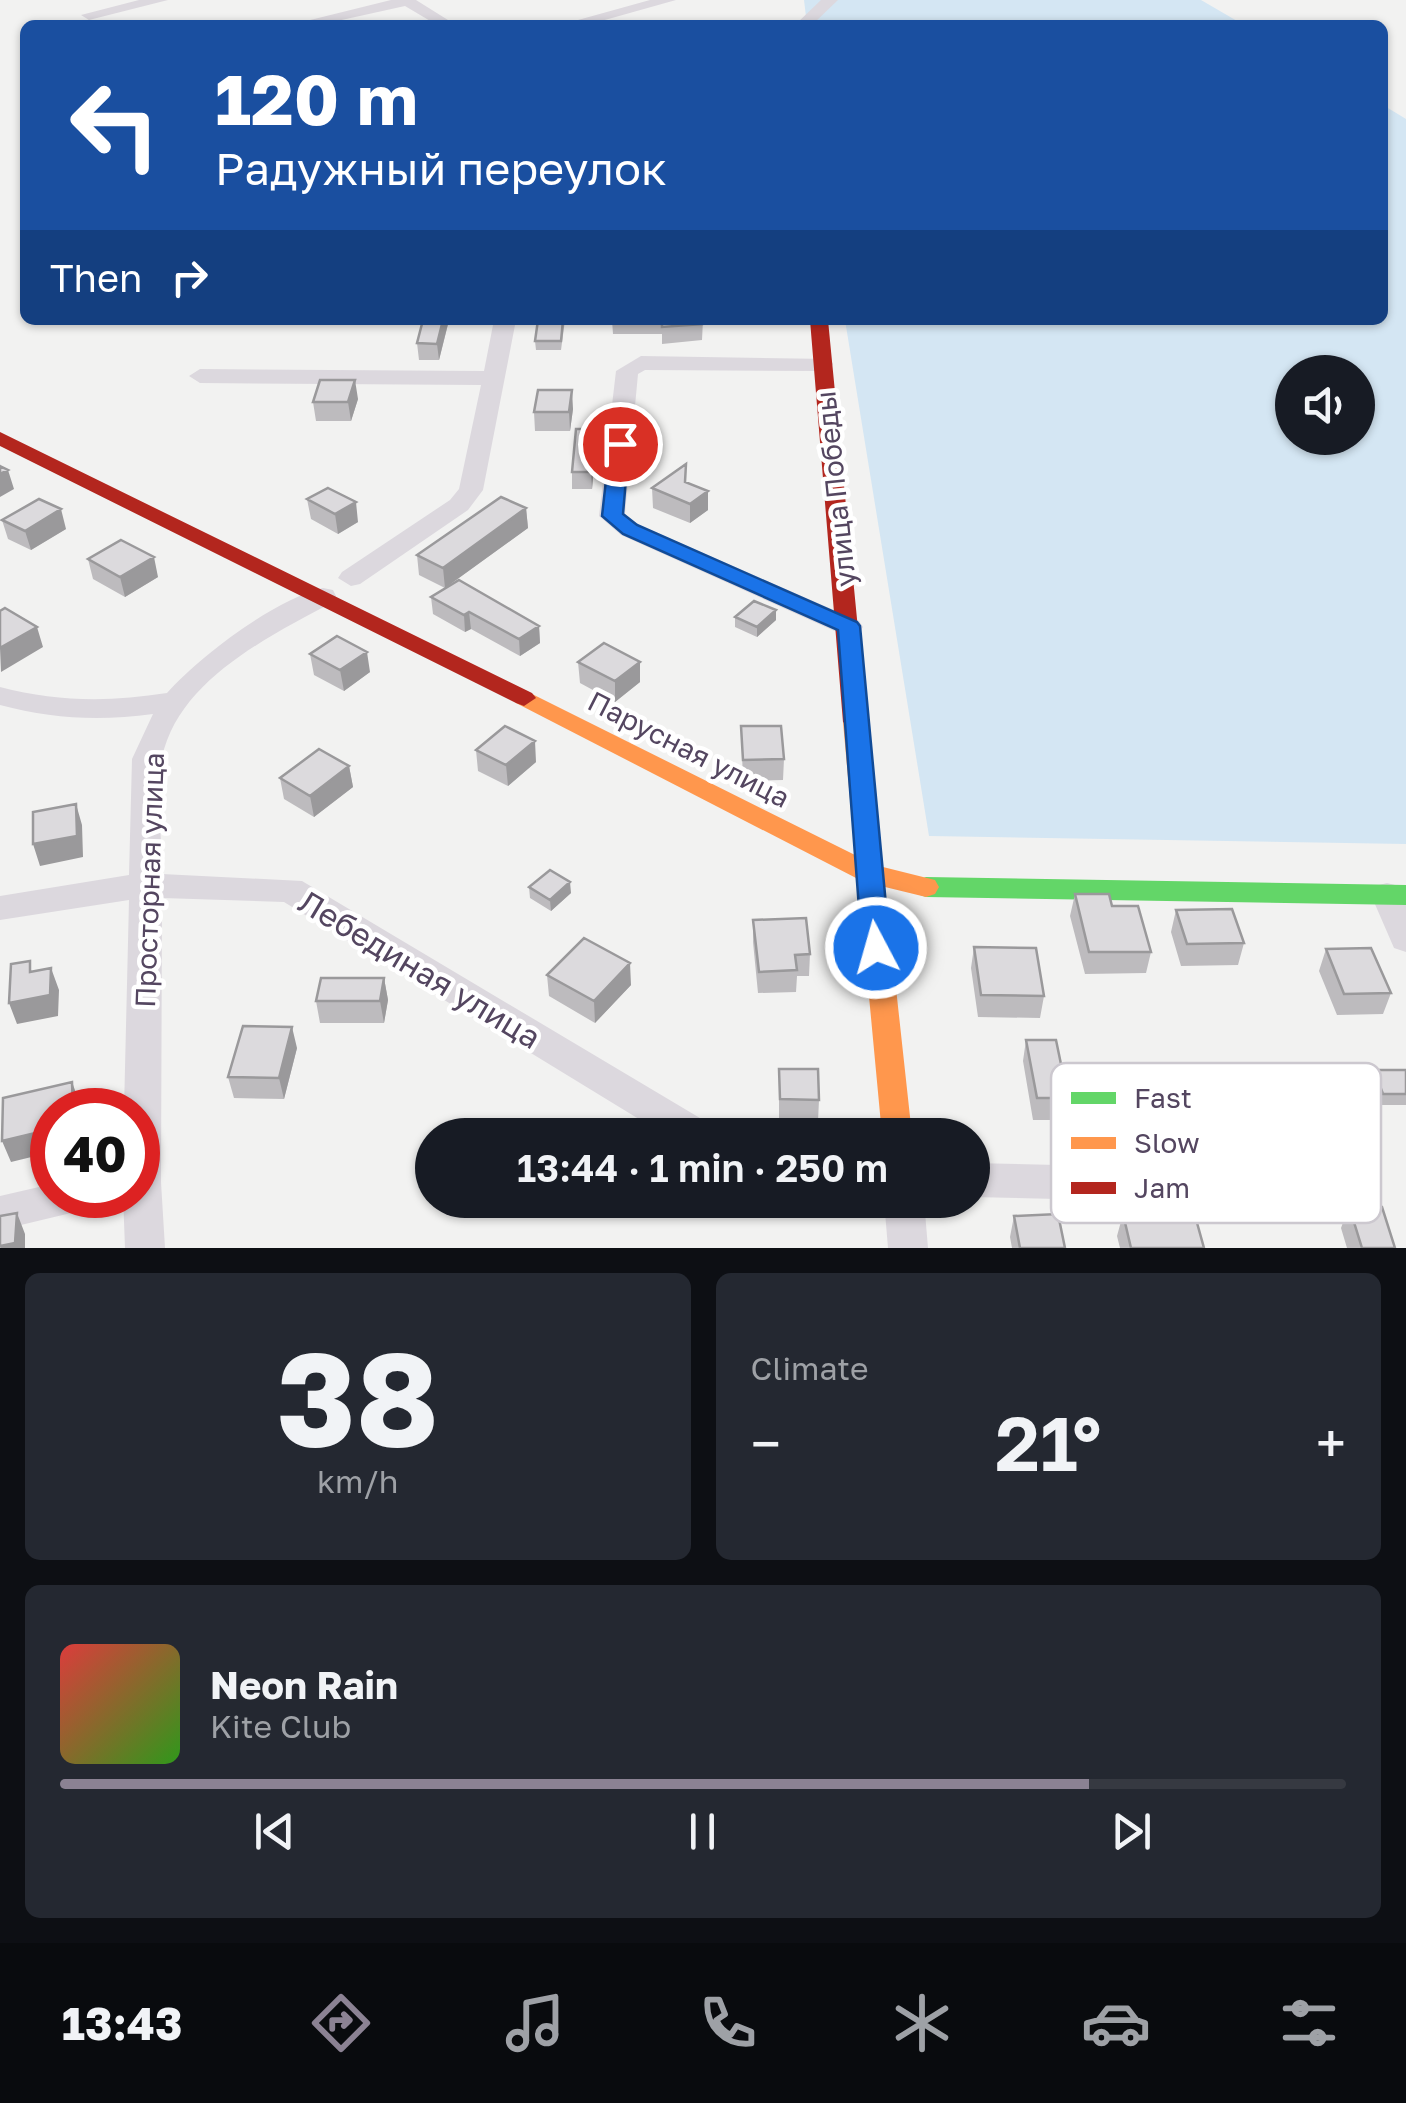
<!DOCTYPE html>
<html lang="en">
<head>
<meta charset="utf-8">
<style>
	body { margin:0; font-family:"Golos Text",sans-serif; background:#242831; color:#f1f3f6; height:100vh; display:flex; flex-direction:column; font-size:38px; white-space:nowrap }
	* { box-sizing:border-box; margin:0 }
	p { font-size:32px; color:#9ea1a6 }
	.icon { flex:none; width:55px; height:55px; fill:none; stroke:currentColor; stroke-width:2; stroke-linecap:round; stroke-linejoin:round }
	.map { position:relative; height:1248px; overflow:hidden }
	.sheet { display:flex; flex-direction:column; gap:25px; padding:25px; background:#0d0f14; flex:1 }
	.sheet>* { flex:none }
	.guide { position:absolute; left:20px; top:20px; width:1368px; height:305px; border-radius:15px; box-shadow:0 2px 8px #0004; background:#1a4fa0; color:#fff; overflow:hidden }
	.controls { position:absolute; left:1275px; top:355px; display:grid; gap:20px }
	.controls a { display:grid; place-items:center; width:100px; height:100px; border-radius:50%; background:#171b24; box-shadow:0 2px 8px #0004; font-size:50px }
	.speed { position:absolute; left:30px; top:1088px; display:flex; gap:20px; font-size:50px; font-weight:700; text-align:center }
	.speed>* { display:grid; place-content:center; width:130px; height:130px; border-radius:50%; background:#171b24; box-shadow:0 2px 8px #0004; line-height:1 }
	.speed .limit { border:15px solid #d22; background:#fff; color:#111 }
	.pin { position:absolute; display:grid; place-items:center; width:85px; height:85px; color:#fff; margin:-42px; border:5px solid #fff; border-radius:50%; box-shadow:0 2px 10px #0007 }
	.me { position:absolute; width:110px; margin:-55px; rotate:354deg; stroke-linejoin:round; filter:drop-shadow(0 0 8px #0008) }
	.turn { display:flex; align-items:center; gap:35px; height:210px; padding:0 30px; font-size:45px }
	.turn .icon { width:130px; height:130px; stroke-width:2.5 }
	.turn b { display:block; font-size:70px; line-height:85px }
	.then { display:flex; align-items:center; height:95px; padding:0 30px; background:#0003; gap:20px; font-size:38px }
	.big { font-size:75px; font-weight:600; line-height:1.1 }
	.sheet .card { flex:1; display:flex; flex-direction:column; justify-content:center; gap:15px; min-width:0; padding:0 35px; border-radius:15px; background:#242831 }
	.sheet .dial { align-items:center; gap:0 }
	.dial b { font-size:130px; line-height:1 }
	.song { display:flex; align-items:center; gap:30px }
	.cover { width:120px; height:120px; border-radius:15px; background:linear-gradient(135deg,hsl(0 70% 55%),hsl(110 70% 35%)) }
	.played { height:10px; border-radius:5px; background:linear-gradient(90deg,#8b8293 80%,#363941 80%) }
	.keys { display:flex; justify-content:space-around; direction:ltr }
	.heat { display:flex; justify-content:space-between; align-items:center; font-size:55px; direction:ltr }
	.sheet .tiles { flex:1; display:grid; gap:25px; grid-template-columns:1fr 1fr }
	.card:last-child { grid-column:span 2 }
	.trip { position:absolute; left:415px; top:1118px; width:575px; height:100px; border-radius:50px; background:#171b24; box-shadow:0 2px 8px #0004; font-weight:600; line-height:100px; text-align:center }
	.tab-bar { display:flex; height:160px; justify-content:space-around; align-items:center; background:#090b0e; color:#9ea1a6 }
	.tab-bar .icon { width:70px; height:70px }
	.tab-bar .current { color:#8b8293 }
	.tab-bar b { font-size:45px; color:#f1f3f6 }
	.map>svg:first-child { display:block }
	.green { fill:#d4e6f3; fill-rule:evenodd }
	.lines { fill:none; stroke-linecap:round; stroke-linejoin:round }
	.street { fill:#dcd8de; fill-rule:evenodd }
	.fast { fill:#63d668; fill-rule:evenodd }
	.slow { fill:#ff974d; fill-rule:evenodd }
	.jam { fill:#b3261e; fill-rule:evenodd }
	.wall { fill:#bdbbbe }
	.shaded-wall { fill:#9a999b }
	.building { fill:#dcdadd; stroke:#9a999b; stroke-width:2.5 }
	.route { fill:#1a73e8; stroke:#114b97; stroke-width:2.5 }
	.labels { text-anchor:middle; dominant-baseline:central; stroke-width:9; stroke-linejoin:round; paint-order:stroke }
	.street-label { font-size:28px; fill:#544660; stroke:#fff }
	.near-street-label { font-size:32px; fill:#544660; stroke:#fff }
	.key { fill:#fff; stroke:#ccc8cf; stroke-width:2.5 }
	.key-label { font-size:28px; fill:#544660 }
</style>
</head>
<body>
<div class="map">
<svg width="1406" height="1248" viewBox="0 0 1406 1248">
	<rect width="100%" height="100%" fill="#f2f2f1"/>
	<!-- green -->
	<path class="green" d="M 804,0 L 1201,0 L 1244,25 L 807,25 Z
		M 1383,105 L 1406,119 L 1406,844 L 929,836 L 845,320 L 1382,320 ZM 1292,372 L 1358,372 L 1358,438 L 1292,438 Z"/>
	<g class="lines">
		<!-- street -->
		<path class="street" d="M 139,0 L 168,0 L 89,20 L 81,15 Z
			M 391,0 L 416,0 L 456,25 L 437,25 L 405,6 L 319,25 L 290,25 Z
			M 650,0 L 676,0 L 587,25 L 560,25 Z
			M 821,0 L 838,0 L 812,25 L 795,25 Z
			M 494,320 L 516,320 L 483,490 L 468,510 L 360,584 L 351,586 L 338,578 L 342,572 L 450,500 L 459,489 L 481,385 L 200,383 L 189,376 L 200,369 L 484,371 Z
			M 641,356 L 830,359 L 833,364 L 830,369 L 822,371 L 645,370 L 638,374 L 625,514 L 639,525 L 859,621 L 863,627 L 859,633 L 839,633 L 621,535 L 599,516 L 616,371 Z
			M 323,588 L 333,590 L 336,596 L 333,602 C 270,636 178,680 162,758 C 156,791 162,839 162,874 L 302,881 L 710,1124 L 716,1135 L 665,1135 L 284,902 L 162,898 L 161,1182 L 165,1248 L 125,1248 L 123,1195 L 138,1195 L 138,1110 L 124,1110 L 129,900 L 0,920 L 0,896 L 129,875 L 132,759 L 153,714 C 100,721 52,719 0,705 L 0,687 C 57,702 110,702 167,693 C 201,655 274,600 323,588 Z
			M 1387,883 L 1399,886 L 1406,901 L 1406,952 L 1394,948 L 1371,895 L 1375,886 Z
			M 972,1163 L 1222,1169 L 1236,1174 L 1241,1186 L 1236,1198 L 1222,1203 L 972,1197 Z
			M 52,1184 L 52,1195 L 101,1195 L 96,1207 L 0,1230 L 0,1196 Z
			M 884,1200 L 924,1200 L 928,1248 L 888,1248 Z"/>
		<!-- fast -->
		<path class="fast" d="M 926,877 L 1406,885 L 1406,905 L 926,897 L 917,894 L 913,887 L 917,880 Z"/>
		<!-- slow -->
		<path class="slow" d="M 524,690 L 855,855 L 843,722 L 846,716 L 864,716 L 883,867 L 935,880 L 939,887 L 935,894 L 926,897 L 885,887 L 912,1135 L 882,1135 L 858,879 L 516,703 L 512,698 Z"/>
		<!-- jam -->
		<path class="jam" d="M 810,320 L 828,320 L 867,722 L 855,730 L 843,722 Z
			M 0,432 L 532,693 L 536,698 L 524,706 L 516,703 L 0,446 Z"/>
	</g>
	<!-- wall -->
	<path class="wall" d="M 423,320 L 449,320 L 439,360 L 419,360 L 417,343 Z
		M 565,320 L 561,350 L 536,350 L 535,341 Z
		M 612,320 L 703,320 L 702,340 L 662,344 L 662,334 L 613,334 Z
		M 358,399 L 351,421 L 316,421 L 313,402 Z
		M 573,409 L 570,431 L 535,431 L 534,412 Z
		M 595,429 L 596,445 L 592,489 L 572,489 L 572,472 Z
		M 652,488 L 708,510 L 690,523 L 653,508 Z
		M 307,499 L 358,522 L 338,534 L 311,519 Z
		M 526,508 L 528,528 L 445,588 L 419,575 L 417,555 Z
		M 2,520 L 66,529 L 31,550 L 8,539 Z
		M 88,559 L 158,577 L 125,597 L 93,579 Z
		M 431,597 L 539,626 L 540,643 L 520,656 L 471,629 L 465,632 L 433,614 Z
		M 735,617 L 776,620 L 757,637 L 735,627 Z
		M 310,654 L 370,672 L 344,691 L 314,675 Z
		M 578,662 L 640,682 L 615,702 L 580,683 Z
		M 741,726 L 784,759 L 783,780 L 743,781 Z
		M 476,750 L 536,762 L 508,786 L 478,771 Z
		M 349,766 L 353,787 L 314,817 L 284,799 L 280,778 Z
		M 529,887 L 571,893 L 551,911 L 530,898 Z
		M 1075,894 L 1112,906 L 1151,952 L 1146,973 L 1085,974 L 1070,916 Z
		M 1176,910 L 1244,943 L 1238,965 L 1181,966 L 1171,932 Z
		M 753,920 L 810,954 L 809,976 L 797,976 L 796,992 L 758,993 L 753,942 Z
		M 974,947 L 1044,996 L 1040,1018 L 978,1017 L 971,968 Z
		M 1326,949 L 1391,993 L 1383,1014 L 1337,1015 L 1319,971 Z
		M 547,975 L 631,985 L 595,1023 L 549,996 Z
		M 384,978 L 388,1000 L 384,1023 L 320,1023 L 316,1001 Z
		M 1026,1040 L 1068,1098 L 1064,1120 L 1033,1120 L 1023,1061 Z
		M 297,1048 L 284,1099 L 234,1098 L 228,1077 Z
		M 1278,1066 L 1335,1116 L 1327,1137 L 1286,1137 L 1271,1088 Z
		M 779,1069 L 819,1100 L 818,1121 L 779,1121 Z
		M 1374,1070 L 1406,1070 L 1406,1105 L 1379,1105 L 1370,1081 Z
		M 1349,1206 L 1395,1248 L 1347,1248 L 1341,1228 Z
		M 1123,1214 L 1204,1248 L 1120,1248 L 1117,1236 Z
		M 1014,1216 L 1065,1248 L 1012,1248 L 1010,1237 Z"/>
	<!-- shaded-wall -->
	<path class="shaded-wall" d="M 443,320 L 449,320 L 439,360 L 437,344 Z
		M 355,380 L 358,399 L 351,421 L 348,402 Z
		M 572,390 L 573,409 L 570,431 L 569,412 Z
		M 595,429 L 596,445 L 592,489 L 591,472 Z
		M 8,470 L 14,489 L 0,497 L 0,474 Z
		M 708,491 L 708,510 L 690,523 L 690,504 Z
		M 356,502 L 358,522 L 338,534 L 335,514 Z
		M 526,508 L 528,528 L 445,588 L 443,568 Z
		M 61,509 L 66,529 L 31,550 L 25,531 Z
		M 154,557 L 158,577 L 125,597 L 120,577 Z
		M 776,610 L 776,620 L 757,637 L 757,627 Z
		M 469,612 L 471,629 L 465,632 L 464,615 Z
		M 539,626 L 540,643 L 520,656 L 519,639 Z
		M 37,627 L 43,647 L 1,672 L 0,648 Z
		M 367,652 L 370,672 L 344,691 L 340,670 Z
		M 640,662 L 640,682 L 615,702 L 615,681 Z
		M 535,741 L 536,762 L 508,786 L 506,765 Z
		M 349,766 L 353,787 L 314,817 L 310,796 Z
		M 76,804 L 82,825 L 83,857 L 40,866 L 33,844 Z
		M 570,882 L 571,893 L 551,911 L 550,900 Z
		M 630,963 L 631,985 L 595,1023 L 594,1001 Z
		M 51,968 L 59,990 L 58,1016 L 17,1024 L 9,1003 Z
		M 384,978 L 388,1000 L 384,1023 L 380,1001 Z
		M 292,1027 L 297,1048 L 284,1099 L 279,1078 Z
		M 72,1082 L 80,1104 L 80,1110 L 73,1110 Z
		M 52,1129 L 52,1152 L 11,1162 L 2,1141 Z
		M 17,1213 L 25,1234 L 25,1248 L 0,1248 Z"/>
	<!-- building -->
	<path class="building" d="M 423,320 L 443,320 L 437,344 L 417,343 Z
		M 538,320 L 563,320 L 561,341 L 535,341 Z
		M 662,320 L 702,320 L 702,324 L 662,327 Z
		M 320,380 L 355,380 L 348,402 L 313,402 Z
		M 538,390 L 572,390 L 569,412 L 534,412 Z
		M 576,429 L 595,429 L 591,472 L 572,472 Z
		M 686,464 L 685,482 L 708,491 L 690,504 L 652,488 Z
		M 0,466 L 8,470 L 0,474 Z
		M 328,488 L 356,502 L 335,514 L 307,499 Z
		M 501,497 L 526,508 L 443,568 L 417,555 Z
		M 39,499 L 61,509 L 25,531 L 2,520 Z
		M 121,540 L 154,557 L 120,577 L 88,559 Z
		M 459,580 L 539,626 L 519,639 L 469,612 L 464,615 L 431,597 Z
		M 754,601 L 776,610 L 757,627 L 735,617 Z
		M 5,608 L 37,627 L 0,648 L 0,611 Z
		M 337,636 L 367,652 L 340,670 L 310,654 Z
		M 604,643 L 640,662 L 615,681 L 578,662 Z
		M 505,726 L 535,741 L 506,765 L 476,750 Z
		M 741,726 L 781,726 L 784,759 L 743,760 Z
		M 319,749 L 349,766 L 310,796 L 280,778 Z
		M 76,804 L 77,836 L 33,844 L 33,812 Z
		M 550,870 L 570,882 L 550,900 L 529,887 Z
		M 1075,894 L 1109,894 L 1112,906 L 1138,906 L 1151,952 L 1089,952 Z
		M 1232,909 L 1244,943 L 1187,944 L 1176,910 Z
		M 806,918 L 810,954 L 795,955 L 797,970 L 759,972 L 753,920 Z
		M 584,938 L 630,963 L 594,1001 L 547,975 Z
		M 974,947 L 1036,948 L 1044,996 L 981,995 Z
		M 1371,948 L 1391,993 L 1344,994 L 1326,949 Z
		M 30,961 L 30,972 L 51,968 L 50,995 L 9,1003 L 11,964 Z
		M 321,978 L 384,978 L 380,1001 L 316,1001 Z
		M 243,1026 L 292,1027 L 279,1078 L 228,1077 Z
		M 1026,1040 L 1056,1040 L 1068,1098 L 1037,1098 Z
		M 779,1069 L 818,1069 L 819,1100 L 780,1099 Z
		M 1374,1070 L 1406,1070 L 1406,1094 L 1383,1094 Z
		M 72,1082 L 73,1110 L 52,1110 L 52,1129 L 2,1141 L 3,1098 Z
		M 1349,1206 L 1382,1207 L 1395,1248 L 1362,1248 Z
		M 1194,1212 L 1204,1248 L 1131,1248 L 1123,1214 Z
		M 17,1213 L 15,1243 L 0,1246 L 0,1216 Z
		M 1058,1214 L 1065,1248 L 1020,1248 L 1014,1216 Z"/>
	<!-- route -->
	<path class="route" d="M 620,438 L 629,444 L 623,514 L 637,525 L 857,622 L 860,626 L 890,948 L 886,956 L 876,959 L 866,956 L 862,948 L 838,630 L 623,534 L 602,516 L 610,444 Z"/>
	<g class="labels">
		<!-- street labels -->
		<g class="street-label">
			<text transform="translate(835 489) rotate(-96)">улица Победы</text>
			<text transform="translate(689 749) rotate(27)">Парусная улица</text>
			<text transform="translate(149 880) rotate(-88)">Просторная улица</text>
		</g>
		<!-- near-street labels -->
		<g class="near-street-label">
			<text transform="translate(420 969) rotate(31)">Лебединая улица</text>
		</g>
	</g>
	<!-- legend -->
	<rect x="1051" y="1063" width="330" height="160" rx="15" class="key"/>
	<rect x="1071" y="1092" width="45" height="12" fill="#63d668"/>
	<rect x="1071" y="1137" width="45" height="12" fill="#ff974d"/>
	<rect x="1071" y="1182" width="45" height="12" fill="#b3261e"/>
	<g class="key-label">
		<text x="1134" y="1108">Fast</text>
		<text x="1134" y="1153">Slow</text>
		<text x="1134" y="1198">Jam</text>
	</g>
</svg>
<div class="controls">
<a><svg class="icon" aria-label="sound" viewBox="0 0 24 24"><path d="M4 9h4l5-4v14l-5-4H4zM17 9q2 3 0 6"/></svg></a>
</div>
<div class="speed"><div class="limit">40</div></div>
<div class="pin" style="left:620px;top:444px;background:#d93025"><svg class="icon" aria-label="arrive" viewBox="0 0 24 24"><path d="M6 21V4h12l-3 4 3 4H6"/></svg></div>
<svg class="me" style="left:876px;top:948px" viewBox="-20 -20 40 40"><circle r="17" fill="#1a73e8" stroke="#fff" stroke-width="3"/><path d="M0-11L8 9 0 5-8 9z" fill="#fff"/></svg>
<div class="trip">13:44 · 1 min · 250 m</div>
<div class="guide">
<div class="turn"><svg class="icon" aria-label="left" viewBox="0 0 24 24"><path d="M17 20v-9H6M10 6l-5 5 5 5"/></svg><div><b>120 m</b>Радужный переулок</div></div>
<div class="then">Then<svg class="icon" aria-label="right" viewBox="0 0 24 24"><path d="M7 20v-9h11M14 6l5 5-5 5"/></svg></div>
</div>
</div>
<section class="sheet">
<div class="tiles">
<div class="card dial"><b>38</b><p>km/h</p></div>
<div class="card"><p>Climate</p>
<div class="heat"><a>−</a><b class="big">21°</b><a>+</a></div>
</div>
<div class="card">
<div class="song"><i class="cover"></i><div><b>Neon Rain</b><p>Kite Club</p></div></div>
<div class="played"></div>
<div class="keys"><svg class="icon" aria-label="previous" viewBox="0 0 24 24"><path d="M18 5L8 12l10 7zM5 5v14"/></svg><svg class="icon" aria-label="pause" viewBox="0 0 24 24"><path d="M8 5v14M16 5v14"/></svg><svg class="icon" aria-label="next" viewBox="0 0 24 24"><path d="M6 5l10 7-10 7zM19 5v14"/></svg></div>
</div>
</div>
</section>
<nav class="tab-bar">
<b>13:43</b>
<svg class="icon current" aria-label="directions" viewBox="0 0 24 24"><path d="M12 3l9 9-9 9-9-9zM9 14v-3h6M13 9l2 2-2 2"/></svg>
<svg class="icon" aria-label="music" viewBox="0 0 24 24"><path d="M9 18V5l10-2v13"/><circle cx="6" cy="18" r="3"/><circle cx="16" cy="16" r="3"/></svg>
<svg class="icon" aria-label="phone" viewBox="0 0 24 24"><path d="M5 4h4l2 5-3 2q2 4 5 5l2-3 5 2v4C11 20 4 13 5 4z"/></svg>
<svg class="icon" aria-label="climate" viewBox="0 0 24 24"><path d="M12 3v18M4 7l16 10M4 17L20 7"/></svg>
<svg class="icon" aria-label="car" viewBox="0 0 24 24"><path d="M5 17H2v-5l4-1 3-4h7l3 4 3 1v5h-3M9 17h6M6 11h13"/><circle cx="7" cy="17" r="2"/><circle cx="17" cy="17" r="2"/></svg>
<svg class="icon" aria-label="filters" viewBox="0 0 24 24"><path d="M4 7h16M4 17h16"/><circle cx="9" cy="7" r="2"/><circle cx="15" cy="17" r="2"/></svg>
</nav>
</body>
</html>
